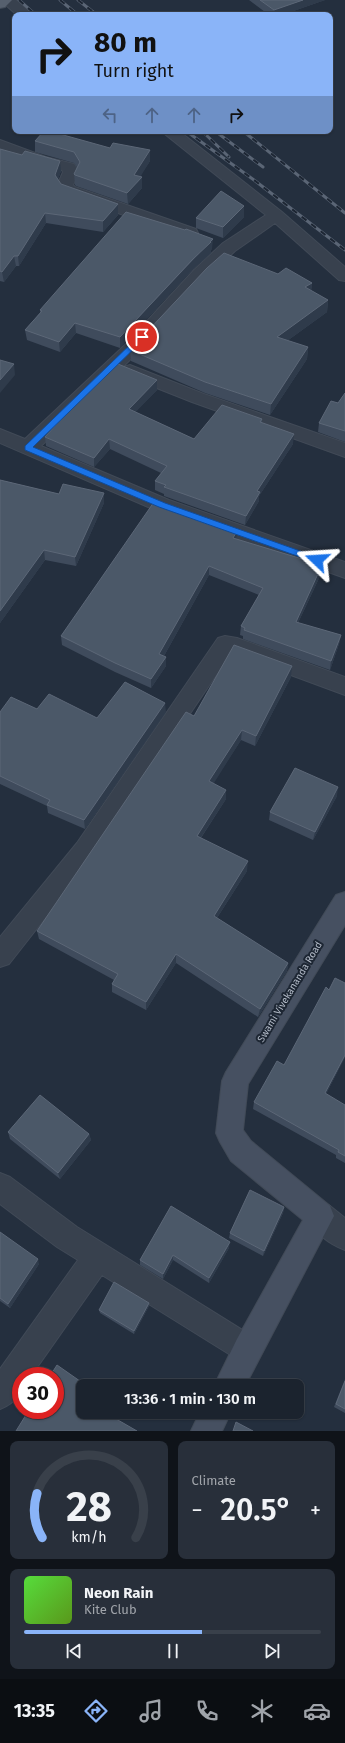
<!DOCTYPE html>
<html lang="en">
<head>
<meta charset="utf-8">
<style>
	body { margin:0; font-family:"Fira Sans",sans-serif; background:#282f3a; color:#f1f3f6; height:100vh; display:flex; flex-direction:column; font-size:15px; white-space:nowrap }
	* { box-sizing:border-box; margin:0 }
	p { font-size:13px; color:#a0a4aa }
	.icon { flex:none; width:22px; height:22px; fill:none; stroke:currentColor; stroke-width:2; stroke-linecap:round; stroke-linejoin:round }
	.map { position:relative; height:1431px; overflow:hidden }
	.drawer { display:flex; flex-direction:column; gap:10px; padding:10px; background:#0f1319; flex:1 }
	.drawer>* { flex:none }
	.hud { position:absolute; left:12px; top:12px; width:321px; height:122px; border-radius:8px; box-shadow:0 1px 3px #0004,0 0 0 1px #39404a; background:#8ab4f8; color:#111; overflow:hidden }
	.speed { position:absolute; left:12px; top:1367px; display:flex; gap:8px; font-size:20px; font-weight:700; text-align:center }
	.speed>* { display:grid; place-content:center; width:52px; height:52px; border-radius:50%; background:#1b232e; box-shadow:0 1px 3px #0004,0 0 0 1px #39404a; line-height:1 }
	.speed .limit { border:6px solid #d22; background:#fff; color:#111 }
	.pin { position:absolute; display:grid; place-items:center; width:34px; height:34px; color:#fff; margin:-17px; border:2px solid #fff; border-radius:50%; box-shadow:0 1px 4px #0007 }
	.me { position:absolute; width:44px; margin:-22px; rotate:290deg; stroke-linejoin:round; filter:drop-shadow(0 0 3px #0008) }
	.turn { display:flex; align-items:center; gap:14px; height:84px; padding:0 16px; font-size:18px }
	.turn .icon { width:52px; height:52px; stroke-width:2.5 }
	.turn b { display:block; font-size:28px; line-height:34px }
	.lanes { display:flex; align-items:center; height:38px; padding:0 16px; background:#0003; justify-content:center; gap:20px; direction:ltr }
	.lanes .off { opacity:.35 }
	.big { font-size:30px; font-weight:600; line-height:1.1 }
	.drawer .tile { flex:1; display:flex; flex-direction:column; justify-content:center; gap:6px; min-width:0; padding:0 14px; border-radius:8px; background:#282f3a }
	.drawer .dial { align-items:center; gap:0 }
	.dial svg { height:104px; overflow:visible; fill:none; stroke:#39404a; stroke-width:7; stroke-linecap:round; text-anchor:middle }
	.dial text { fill:#f1f3f6; stroke:none }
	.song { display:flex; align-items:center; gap:12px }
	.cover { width:48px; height:48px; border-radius:6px; background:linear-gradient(135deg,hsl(110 70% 55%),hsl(90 70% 35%)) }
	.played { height:4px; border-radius:2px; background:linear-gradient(90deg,#8ab4f8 60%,#39404a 60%) }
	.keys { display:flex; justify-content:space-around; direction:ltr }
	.heat { display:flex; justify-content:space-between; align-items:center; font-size:22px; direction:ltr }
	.drawer .tiles { flex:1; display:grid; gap:10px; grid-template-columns:1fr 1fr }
	.tile:last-child { grid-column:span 2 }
	.trip { position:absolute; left:76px; top:1379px; width:228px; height:40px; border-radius:8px; background:#1b232e; box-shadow:0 1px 3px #0004,0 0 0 1px #39404a; font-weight:600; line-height:40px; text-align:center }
	.dock { display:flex; height:64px; justify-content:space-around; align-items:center; background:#0b0e12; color:#a0a4aa }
	.dock .icon { width:28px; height:28px }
	.dock .current { color:#8ab4f8 }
	.dock b { font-size:18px; color:#f1f3f6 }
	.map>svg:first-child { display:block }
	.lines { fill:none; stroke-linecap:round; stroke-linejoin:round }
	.street-casing { stroke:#414a57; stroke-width:2 }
	.secondary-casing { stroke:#414a57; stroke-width:2 }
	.primary-casing { stroke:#414a57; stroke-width:2 }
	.street { fill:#38414e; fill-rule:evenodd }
	.secondary { fill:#465061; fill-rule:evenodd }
	.primary { fill:#56606e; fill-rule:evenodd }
	.rail-casing { stroke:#5a6575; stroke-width:3 }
	.rail { stroke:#1d2633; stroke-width:2; stroke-dasharray:6; stroke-linecap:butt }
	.wall { fill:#3f4b5c }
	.shaded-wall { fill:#2f3b4b }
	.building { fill:#4b5868; stroke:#5c6777 }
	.route { fill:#1a73e8; stroke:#114b97 }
	.labels { text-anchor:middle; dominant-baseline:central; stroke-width:4; stroke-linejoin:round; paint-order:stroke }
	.street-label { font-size:10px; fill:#b4bcc9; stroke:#1d2633 }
</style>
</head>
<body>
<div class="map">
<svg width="345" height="1431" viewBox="0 0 345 1431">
	<rect width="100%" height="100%" fill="#242f3e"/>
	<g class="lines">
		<!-- street casing -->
		<g class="street-casing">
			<path id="street" d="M 0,0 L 16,0 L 33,15 L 17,15 Z
				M 161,131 L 179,131 L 282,212 L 345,267 L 345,281 L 339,280 L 275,223 L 235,251 L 206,278 L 138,352 L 41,446 L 169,500 L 345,562 L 345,578 L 155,510 L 0,443 L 0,429 L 25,439 L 126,344 L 194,270 L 223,243 L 266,215 Z
				M 0,140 L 46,157 L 74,164 L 79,172 L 73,185 L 75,187 L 196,229 L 198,233 L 196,237 L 190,238 L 184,237 L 63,193 L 57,186 L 63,172 L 62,170 L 34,163 L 0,150 Z
				M 130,365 L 204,394 L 345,443 L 345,457 L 192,402 L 124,375 L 121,371 L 124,367 Z
				M 225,636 L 237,638 L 345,677 L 345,695 L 231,653 L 93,857 L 9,964 L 0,967 L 0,937 L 77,843 L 218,638 Z
				M 0,1173 L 10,1177 L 77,1227 L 257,1339 L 262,1349 L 257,1359 L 247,1364 L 237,1359 L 102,1275 L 31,1376 L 21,1376 C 21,1394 17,1402 0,1409 L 0,1369 L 78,1260 L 57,1247 L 0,1204 Z
				M 320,1202 L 330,1206 L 345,1218 L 345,1250 C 329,1244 313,1232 306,1216 L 310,1206 Z"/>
		</g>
		<!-- secondary casing -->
		<g class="secondary-casing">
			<path id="secondary" d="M 345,892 L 345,925 L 248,1084 L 243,1130 L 251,1141 L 330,1206 L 334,1216 L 245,1386 L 214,1386 L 237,1339 L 303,1220 L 231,1161 L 220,1142 L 216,1133 L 222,1081 L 226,1072 L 336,895 Z
				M 200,1412 L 231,1412 L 222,1431 L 191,1431 Z"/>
		</g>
		<!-- primary casing -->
		<g class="primary-casing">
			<path id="primary" d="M 0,0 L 12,0 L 5,7 L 0,8 Z"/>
		</g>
		<!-- street -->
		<use href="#street" class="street"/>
		<!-- secondary -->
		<use href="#secondary" class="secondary"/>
		<!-- primary -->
		<use href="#primary" class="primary"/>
		<!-- rail casing -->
		<g class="rail-casing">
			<path id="rail" d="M 19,0 L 36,15
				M 60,0 L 78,15
				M 78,0 L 97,15
				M 186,131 L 254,180 L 345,250
				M 202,131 L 229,157
				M 215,131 L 263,167
				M 243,131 L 345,213"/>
		</g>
		<!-- rail -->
		<use href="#rail" class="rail"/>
	</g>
	<!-- wall -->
	<path class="wall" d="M 249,0 L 325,0 L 282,15 L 269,15 Z
		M 35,141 L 110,148 L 150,150 L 150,161 L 140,176 L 142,188 L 128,204 L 76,186 L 75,185 L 74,174 L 77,167 L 74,163 L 35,152 Z
		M 0,149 L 61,171 L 58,179 L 61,184 L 118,204 L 118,215 L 103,232 L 46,223 L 19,266 L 16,266 L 4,282 L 0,281 Z
		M 244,206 L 244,217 L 223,238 L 196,228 L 196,218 Z
		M 212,249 L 211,250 L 211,253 L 193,269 L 120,348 L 76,333 L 60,352 L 27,340 L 25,330 L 40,313 L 40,310 Z
		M 278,274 L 312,283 L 311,291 L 328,300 L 327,312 L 287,341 L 308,347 L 307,359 L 270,415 L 205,393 L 131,361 L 130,350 Z
		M 157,380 L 157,390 L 135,412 L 194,439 L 262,419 L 262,423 L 293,444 L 259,496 L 259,501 L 245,525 L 164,496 L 164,494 L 155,490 L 155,481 L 161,473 L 110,449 L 94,467 L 46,446 L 45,437 Z
		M 345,393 L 345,442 L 318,432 L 319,423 L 338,403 Z
		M 0,480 L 59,494 L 104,503 L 76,566 L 45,560 L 0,623 Z
		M 236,539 L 322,565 L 321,574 L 298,623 L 341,635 L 339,644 L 330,670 L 243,639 L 243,636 L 240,635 L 241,626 L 259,595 L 209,575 L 164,656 L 166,657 L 166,666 L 151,688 L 115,672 L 62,645 L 61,636 Z
		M 291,677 L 255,746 L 241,740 L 213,783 L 226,799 L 201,838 L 247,871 L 217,918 L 288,963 L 287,971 L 258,1017 L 176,963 L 146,1010 L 112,992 L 112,984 L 114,980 L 39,939 L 37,931 L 194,716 Z
		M 37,709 L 97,718 L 166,712 L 85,829 L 48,813 L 47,806 L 0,784 L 0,712 Z
		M 337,796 L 313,840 L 269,820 L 270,812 Z
		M 345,983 L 345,1057 L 326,1094 L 345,1105 L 345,1163 L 336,1158 L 336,1155 L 253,1109 L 254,1102 L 284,1065 L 329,990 Z
		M 8,1132 L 89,1134 L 91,1140 L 60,1179 L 10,1139 Z
		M 284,1207 L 283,1213 L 263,1256 L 229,1238 L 230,1233 Z
		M 0,1232 L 39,1264 L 10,1308 L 0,1301 Z
		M 229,1248 L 209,1283 L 173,1260 L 163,1279 L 140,1265 L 140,1260 Z
		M 149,1303 L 149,1306 L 134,1334 L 100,1313 L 99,1310 Z
		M 345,1379 L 345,1413 L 334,1407 Z"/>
	<!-- shaded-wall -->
	<path class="shaded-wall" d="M 303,0 L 325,0 L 282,15 L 274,15 L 274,10 Z
		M 150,150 L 150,161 L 136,184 L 142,177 L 142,188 L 128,204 L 127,193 L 134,175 Z
		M 60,161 L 61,171 L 56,185 L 55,175 Z
		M 118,204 L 118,215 L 103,232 L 103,221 Z
		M 244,206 L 244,217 L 223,238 L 223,227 Z
		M 45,213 L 46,223 L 19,266 L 18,256 Z
		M 213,239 L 212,249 L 211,250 L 211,253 L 193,269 L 120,348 L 120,337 Z
		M 14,256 L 16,266 L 4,282 L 2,272 Z
		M 312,283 L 311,294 L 305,287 Z
		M 328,300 L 327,312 L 276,349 L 277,337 Z
		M 75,323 L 76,333 L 60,352 L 59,342 Z
		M 308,347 L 307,359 L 270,415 L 271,404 Z
		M 14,364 L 15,375 L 0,393 L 0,380 Z
		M 157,380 L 157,390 L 129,419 L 129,409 Z
		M 294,434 L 293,444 L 259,496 L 259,501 L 245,525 L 246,516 L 257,491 Z
		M 109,439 L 110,449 L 94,467 L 94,458 Z
		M 104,493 L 104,503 L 76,566 L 75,557 Z
		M 237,531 L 236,541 L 233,538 Z
		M 44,550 L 45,560 L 0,623 L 0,611 Z
		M 322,565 L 321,574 L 294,631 L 296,622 Z
		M 209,566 L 209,575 L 160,663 L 159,654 Z
		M 341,635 L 339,644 L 330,670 L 331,661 Z
		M 166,657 L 166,666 L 151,688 L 151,679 Z
		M 292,666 L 291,677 L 255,746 L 256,736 Z
		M 165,703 L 166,712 L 85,829 L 84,820 Z
		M 242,730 L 241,740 L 209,791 L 209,781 Z
		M 338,787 L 337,796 L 313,840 L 315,832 Z
		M 226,790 L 226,799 L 196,845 L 197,836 Z
		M 248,861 L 247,871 L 213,924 L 214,916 Z
		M 176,954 L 176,963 L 146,1010 L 146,1002 Z
		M 288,963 L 287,971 L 258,1017 L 260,1009 Z
		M 345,1055 L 345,1057 L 323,1100 L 325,1093 Z
		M 89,1134 L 91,1140 L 60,1179 L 58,1173 Z
		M 284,1207 L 283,1213 L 263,1256 L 264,1251 Z
		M 230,1242 L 229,1248 L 209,1283 L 209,1278 Z
		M 173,1255 L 173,1260 L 163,1279 L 163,1274 Z
		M 38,1259 L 39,1264 L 10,1308 L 8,1304 Z
		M 149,1303 L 149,1306 L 134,1334 L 134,1331 Z"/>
	<!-- building -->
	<path class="building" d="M 260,0 L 303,0 L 274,10 Z
		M 44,131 L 49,131 L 110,148 L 113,143 L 150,150 L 134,175 L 142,177 L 127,193 L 75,175 L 74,174 L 80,162 L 74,152 L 35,141 Z
		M 0,149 L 22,155 L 25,151 L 60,161 L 55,175 L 61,184 L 118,204 L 103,221 L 45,213 L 18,256 L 14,256 L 2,272 L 0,271 Z
		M 221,191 L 244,206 L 223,227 L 196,218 Z
		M 126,212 L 185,230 L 186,229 L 213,239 L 210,242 L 211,242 L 193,259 L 120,337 L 75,323 L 59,342 L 25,330 L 42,311 L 40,310 Z
		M 224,253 L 278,274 L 286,268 L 312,283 L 305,287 L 328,300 L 277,337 L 308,347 L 271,404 L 205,382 L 130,350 L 207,268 Z
		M 0,360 L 14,364 L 0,380 Z
		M 118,364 L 157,380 L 129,409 L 194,439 L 222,405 L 262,419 L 260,422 L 294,434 L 257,491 L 260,492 L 246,516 L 164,487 L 166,485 L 155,481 L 167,466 L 109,439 L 94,458 L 45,437 L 65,415 Z
		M 345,393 L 345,431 L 319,423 L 331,401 L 338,403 Z
		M 0,480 L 59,494 L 63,484 L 104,493 L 75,557 L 44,550 L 0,611 Z
		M 154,502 L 237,531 L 233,538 L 322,565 L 296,622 L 341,635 L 331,661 L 244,630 L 245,628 L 241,626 L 263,588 L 209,566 L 159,654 L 166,657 L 151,679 L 115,663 L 61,636 Z
		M 234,645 L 292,666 L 256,736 L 242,730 L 209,781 L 226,790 L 197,836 L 248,861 L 214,916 L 288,963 L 260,1009 L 176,954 L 146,1002 L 112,984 L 118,974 L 37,931 L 186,712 L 194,716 Z
		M 125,682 L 165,703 L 84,820 L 47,805 L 50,800 L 0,776 L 0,712 L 11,697 L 37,709 L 49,694 L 97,718 Z
		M 295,768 L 338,787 L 315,832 L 270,812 Z
		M 335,978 L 345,983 L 345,1055 L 325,1093 L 345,1105 L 345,1156 L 338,1152 L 339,1150 L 254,1102 L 277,1061 L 284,1065 L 326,987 L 329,990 Z
		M 40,1095 L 89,1134 L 58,1173 L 8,1132 Z
		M 250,1190 L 284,1207 L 264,1251 L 230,1233 Z
		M 171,1206 L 230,1242 L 209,1278 L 173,1255 L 163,1274 L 140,1260 Z
		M 0,1232 L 38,1259 L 8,1304 L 0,1298 Z
		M 114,1282 L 149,1303 L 134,1331 L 99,1310 Z
		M 57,1365 L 87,1386 L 83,1386 L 83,1412 L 104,1412 L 137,1431 L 16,1431 L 29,1410 L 55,1410 L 55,1376 L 50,1376 Z
		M 345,1381 L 345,1409 L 336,1404 Z
		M 236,1422 L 253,1431 L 233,1431 Z"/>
	<!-- route -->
	<path class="route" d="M 142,335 L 146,337 L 144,339 L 33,447 L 165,503 L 320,558 L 321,560 L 320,562 L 314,562 L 159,507 L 25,450 L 25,446 L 139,336 Z"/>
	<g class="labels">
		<!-- street labels -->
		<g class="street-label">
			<text transform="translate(290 992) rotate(-59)">Swami Vivekananda Road</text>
		</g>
	</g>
</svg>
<div class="speed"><div class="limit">30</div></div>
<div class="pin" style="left:142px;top:337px;background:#d93025"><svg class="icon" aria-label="arrive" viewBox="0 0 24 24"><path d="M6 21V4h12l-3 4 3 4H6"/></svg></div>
<svg class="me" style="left:317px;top:560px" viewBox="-20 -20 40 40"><path d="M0-17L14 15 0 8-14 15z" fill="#1a73e8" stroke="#fff" stroke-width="4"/></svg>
<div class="trip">13:36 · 1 min · 130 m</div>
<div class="hud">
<div class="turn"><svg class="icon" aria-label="right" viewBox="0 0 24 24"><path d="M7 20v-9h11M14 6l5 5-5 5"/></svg><div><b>80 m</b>Turn right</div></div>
<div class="lanes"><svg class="icon off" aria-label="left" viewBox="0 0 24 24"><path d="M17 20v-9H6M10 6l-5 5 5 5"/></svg><svg class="icon off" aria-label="ahead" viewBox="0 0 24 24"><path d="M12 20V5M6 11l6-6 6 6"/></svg><svg class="icon off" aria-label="ahead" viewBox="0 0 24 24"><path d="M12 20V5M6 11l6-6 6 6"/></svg><svg class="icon" aria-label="right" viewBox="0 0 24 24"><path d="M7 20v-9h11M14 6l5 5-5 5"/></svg></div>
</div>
</div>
<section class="drawer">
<div class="tiles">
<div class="tile dial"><svg viewBox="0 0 100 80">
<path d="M14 69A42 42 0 1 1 86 69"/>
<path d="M14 69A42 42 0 0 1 10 35" stroke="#8ab4f8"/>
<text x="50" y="56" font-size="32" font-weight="700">28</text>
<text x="50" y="72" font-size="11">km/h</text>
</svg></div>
<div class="tile"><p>Climate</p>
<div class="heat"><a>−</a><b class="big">20.5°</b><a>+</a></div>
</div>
<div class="tile">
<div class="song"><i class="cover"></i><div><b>Neon Rain</b><p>Kite Club</p></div></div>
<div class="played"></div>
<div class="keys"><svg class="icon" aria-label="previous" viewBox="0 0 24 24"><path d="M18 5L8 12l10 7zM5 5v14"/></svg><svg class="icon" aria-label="pause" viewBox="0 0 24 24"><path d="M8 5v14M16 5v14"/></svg><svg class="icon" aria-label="next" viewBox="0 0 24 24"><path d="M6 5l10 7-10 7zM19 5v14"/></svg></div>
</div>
</div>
</section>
<nav class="dock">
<b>13:35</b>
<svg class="icon current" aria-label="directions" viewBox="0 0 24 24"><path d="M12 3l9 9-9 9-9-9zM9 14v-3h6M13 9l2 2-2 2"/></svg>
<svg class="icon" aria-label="music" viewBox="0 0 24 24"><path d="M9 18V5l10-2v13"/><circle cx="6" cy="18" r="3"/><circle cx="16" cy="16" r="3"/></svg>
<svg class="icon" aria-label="phone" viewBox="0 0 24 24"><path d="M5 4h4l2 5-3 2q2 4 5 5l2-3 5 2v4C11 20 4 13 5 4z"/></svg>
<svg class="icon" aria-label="climate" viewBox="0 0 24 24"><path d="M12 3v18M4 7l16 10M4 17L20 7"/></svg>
<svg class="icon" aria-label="car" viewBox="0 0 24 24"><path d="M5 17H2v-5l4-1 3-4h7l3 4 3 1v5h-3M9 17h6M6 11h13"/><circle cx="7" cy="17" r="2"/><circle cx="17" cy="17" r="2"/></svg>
</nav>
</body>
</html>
